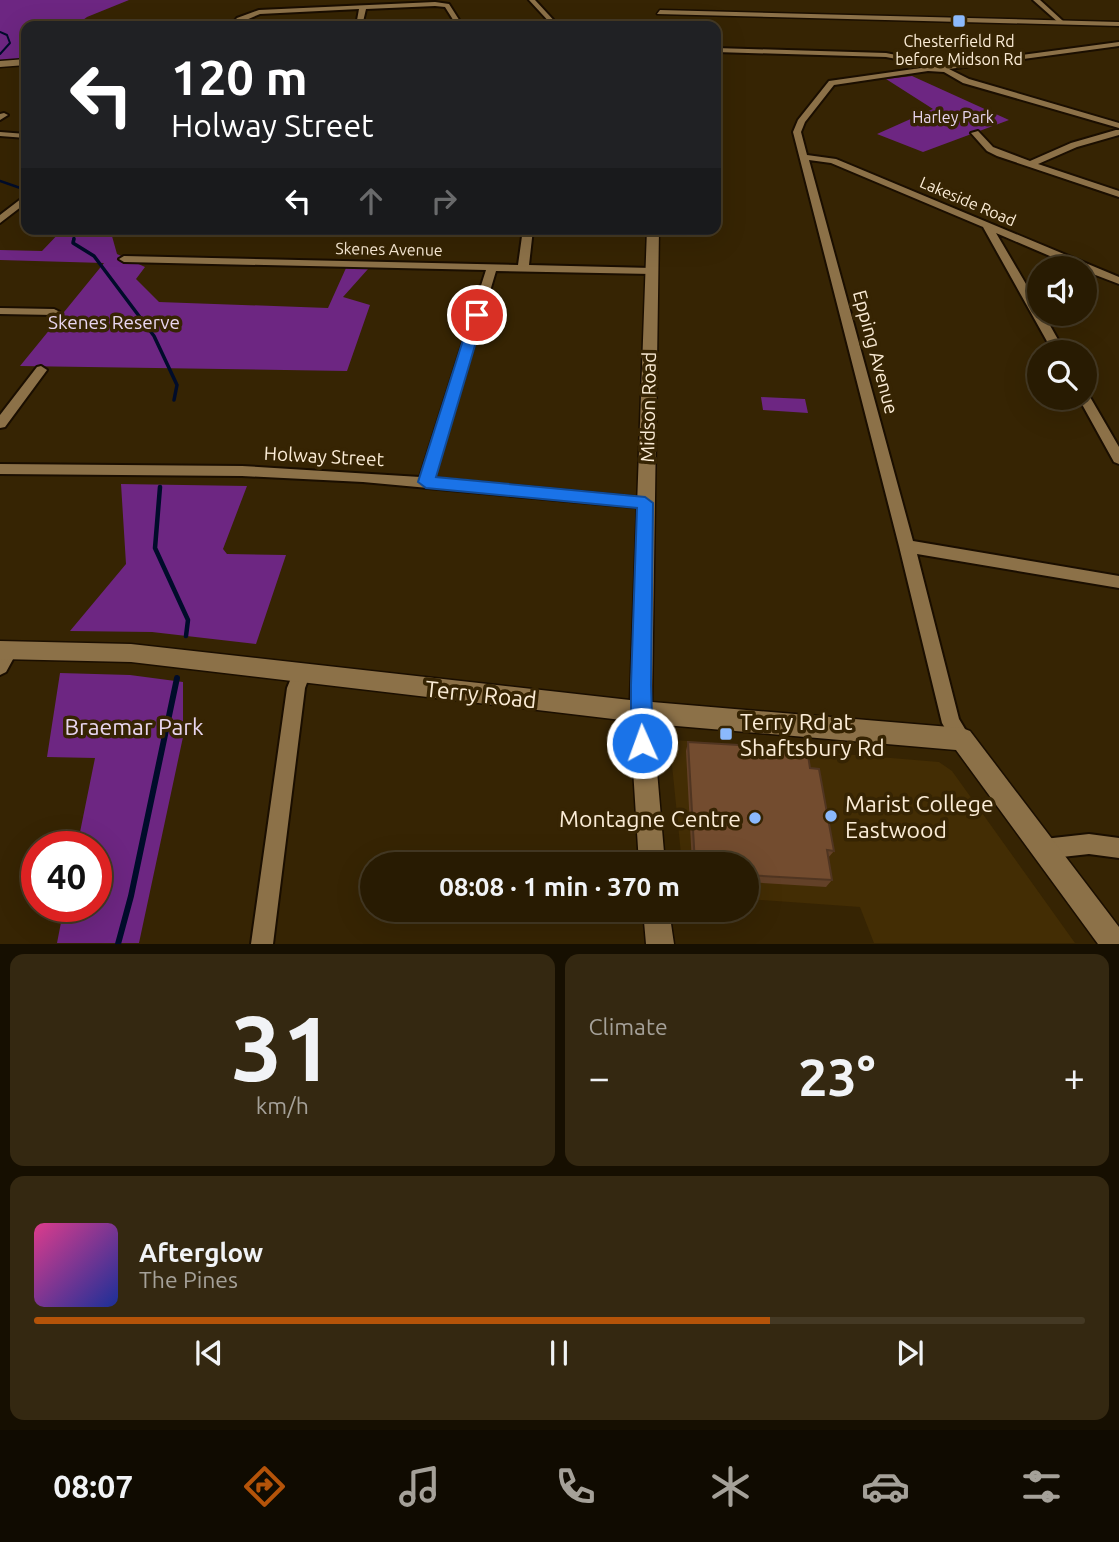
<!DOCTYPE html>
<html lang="en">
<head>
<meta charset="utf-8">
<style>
	body { margin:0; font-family:Ubuntu,sans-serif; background:#342811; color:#f1f3f6; height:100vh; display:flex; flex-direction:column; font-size:26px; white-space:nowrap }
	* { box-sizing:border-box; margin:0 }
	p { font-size:23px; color:#a5a199 }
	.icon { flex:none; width:38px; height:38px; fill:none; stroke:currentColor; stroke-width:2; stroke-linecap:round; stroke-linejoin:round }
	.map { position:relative; height:944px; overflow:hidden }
	.panel { display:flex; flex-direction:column; gap:10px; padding:10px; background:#160f01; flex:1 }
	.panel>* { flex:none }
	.guide { position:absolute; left:21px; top:21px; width:700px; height:214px; border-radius:14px; box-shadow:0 7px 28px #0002,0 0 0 2px #443924; background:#202124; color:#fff; overflow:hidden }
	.fabs { position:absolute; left:1027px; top:256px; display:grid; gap:14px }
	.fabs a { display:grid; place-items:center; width:70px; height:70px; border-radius:50%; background:#281b02; box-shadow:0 7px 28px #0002,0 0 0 2px #443924; font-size:35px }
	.speed { position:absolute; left:21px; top:831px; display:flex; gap:14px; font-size:35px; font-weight:700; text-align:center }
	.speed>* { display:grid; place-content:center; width:91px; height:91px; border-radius:50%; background:#281b02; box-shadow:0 7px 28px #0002,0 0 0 2px #443924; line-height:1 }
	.speed .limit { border:10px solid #d22; background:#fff; color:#111 }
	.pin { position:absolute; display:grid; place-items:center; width:60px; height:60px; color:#fff; margin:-30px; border:4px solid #fff; border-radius:50%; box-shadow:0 2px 7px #0007 }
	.me { position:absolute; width:77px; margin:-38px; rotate:358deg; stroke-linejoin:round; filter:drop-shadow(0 0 5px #0008) }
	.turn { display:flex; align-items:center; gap:24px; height:147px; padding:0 35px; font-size:32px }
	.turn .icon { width:91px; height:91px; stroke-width:2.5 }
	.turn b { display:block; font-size:49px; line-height:60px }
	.lanes { display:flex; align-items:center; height:66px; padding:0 35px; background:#0003; justify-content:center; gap:35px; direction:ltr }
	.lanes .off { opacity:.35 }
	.big { font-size:52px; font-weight:700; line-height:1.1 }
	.panel .card { flex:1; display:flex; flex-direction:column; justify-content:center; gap:10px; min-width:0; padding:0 24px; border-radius:14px; background:#342811 }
	.panel .dial { align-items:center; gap:0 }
	.dial b { font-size:91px; line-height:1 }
	.song { display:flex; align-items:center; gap:21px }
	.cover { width:84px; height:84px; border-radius:10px; background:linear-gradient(135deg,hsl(330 70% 55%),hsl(230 70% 35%)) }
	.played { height:7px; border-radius:4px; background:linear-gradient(90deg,#b45309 70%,#443924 70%) }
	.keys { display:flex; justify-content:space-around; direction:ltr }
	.heat { display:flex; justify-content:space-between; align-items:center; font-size:38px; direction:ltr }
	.panel .tiles { flex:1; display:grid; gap:10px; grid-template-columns:1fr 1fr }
	.card:last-child { grid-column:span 2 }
	.trip { position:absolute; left:360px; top:852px; width:399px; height:70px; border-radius:35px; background:#281b02; box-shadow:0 7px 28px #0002,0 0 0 2px #443924; font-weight:700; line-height:70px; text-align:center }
	.tabs { display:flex; height:112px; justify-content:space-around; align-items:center; background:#100b01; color:#a5a199 }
	.tabs .icon { width:49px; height:49px }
	.tabs .selected { color:#b45309 }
	.tabs b { font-size:32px; color:#f1f3f6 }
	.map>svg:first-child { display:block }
	.built { fill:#432d04 }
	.green { fill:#6d2682 }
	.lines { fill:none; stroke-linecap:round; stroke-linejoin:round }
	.stream-far4 { stroke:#000c2a; stroke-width:2 }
	.stream-far3 { stroke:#000c2a; stroke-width:2.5 }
	.stream-far2 { stroke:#000c2a; stroke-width:3.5 }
	.stream-far1 { stroke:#000c2a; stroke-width:4.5 }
	.stream { stroke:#000c2a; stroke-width:6 }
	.minor-casing { stroke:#1a0e00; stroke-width:4 }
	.tertiary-casing { stroke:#1a0e00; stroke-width:3 }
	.minor { fill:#8c7148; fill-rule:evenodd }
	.tertiary { fill:#8c7148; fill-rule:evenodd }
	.wall { fill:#634128 }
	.building { fill:#734c2f; stroke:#503521; stroke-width:2 }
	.route { fill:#1a73e8; stroke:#114b97; stroke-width:2 }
	.poi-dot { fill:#8bb9fc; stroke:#362403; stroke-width:2.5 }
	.labels { text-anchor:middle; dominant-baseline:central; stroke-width:7; stroke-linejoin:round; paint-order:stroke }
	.far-poi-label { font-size:16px; fill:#fbecd6; stroke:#362403 }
	.far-park-label { font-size:16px; fill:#e9d6ef; stroke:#362403 }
	.far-street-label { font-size:16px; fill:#fbecd6; stroke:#362403 }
	.park-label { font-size:19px; fill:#e9d6ef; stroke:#362403 }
	.street-label { font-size:19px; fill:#fbecd6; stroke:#362403 }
	.near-street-label { font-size:23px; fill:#fbecd6; stroke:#362403 }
	.near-poi-label { font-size:23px; fill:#fbecd6; stroke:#362403; text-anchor:start }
	.near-park-label { font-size:23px; fill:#e9d6ef; stroke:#362403 }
</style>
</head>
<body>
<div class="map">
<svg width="1119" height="944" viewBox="0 0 1119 944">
	<rect width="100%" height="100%" fill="#362403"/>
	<!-- built -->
	<path class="built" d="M 675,740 L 939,762 L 952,771 L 1075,943 L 874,943 L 860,907 L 747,899 L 747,864 L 682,864 L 670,745 Z"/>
	<!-- green -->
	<path class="green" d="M 0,0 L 129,0 L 87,17 L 83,20 L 83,26 L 26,26 L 26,56 L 19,60 L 0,61 Z
		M 912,76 L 1009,120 L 923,152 L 877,134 L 933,109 L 886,79 Z
		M 63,229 L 110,229 L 117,254 L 145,267 L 136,279 L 159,302 L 328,308 L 346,268 L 368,269 L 343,297 L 370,305 L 347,371 L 20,366 L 104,263 L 0,260 L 0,250 L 42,251 Z
		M 761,397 L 805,399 L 808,413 L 763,410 Z
		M 121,484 L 247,486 L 223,549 L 227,554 L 286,555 L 256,644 L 152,632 L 70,631 L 126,564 Z
		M 60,673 L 130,675 L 183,682 L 183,737 L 139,943 L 57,943 L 64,907 L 96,906 L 96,847 L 77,847 L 95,758 L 47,757 Z"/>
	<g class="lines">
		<!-- stream-far4 -->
		<path class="stream-far4" d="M 0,32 L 7,35 L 10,43 L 0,54"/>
		<!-- stream-far3 -->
		<path class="stream-far3" d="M 0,181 L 26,190
			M 73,241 L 76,229"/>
		<!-- stream-far2 -->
		<path class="stream-far2" d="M 74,239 L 73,243 L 94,256 L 154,336 L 177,385 L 174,400"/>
		<!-- stream-far1 -->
		<path class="stream-far1" d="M 160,487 L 155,548 L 188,620 L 186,636"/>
		<!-- stream -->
		<path class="stream" d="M 118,944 L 131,896 L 177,678"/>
		<!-- minor casing -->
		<g class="minor-casing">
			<path id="minor" d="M 529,0 L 535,0 L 559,26 L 553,26 Z
				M 1033,0 L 1040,0 L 1063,21 L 1063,23 L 1059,23 Z
				M 435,2 L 449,4 L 463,26 L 457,26 L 445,7 L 435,6 L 366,9 L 362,26 L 356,26 L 359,9 L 260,14 L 239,23 L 255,26 L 231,25 L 237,18 L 259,10 Z
				M 1119,42 L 1119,46 L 949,69 L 969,79 L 1119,123 L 1119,128 L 963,83 L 944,72 L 928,71 L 834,85 L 805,122 L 801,132 L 807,155 L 836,159 L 1119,277 L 1119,284 L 1085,271 L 1085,268 L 1078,268 L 996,233 L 1040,308 L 1040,313 L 1043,313 L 1065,352 L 1053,352 L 983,227 L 831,163 L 809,160 L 913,541 L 1119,576 L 1119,588 L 917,554 L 959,719 L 971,739 L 969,745 L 962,748 L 955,745 L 942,723 L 899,546 L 793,132 L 798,120 L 829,81 L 928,67 L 938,67 L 886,57 L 716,52 L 716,48 L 886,53 L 946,65 Z
				M 4,113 L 8,115 L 0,120 L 0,114 Z
				M 1116,130 L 1119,130 L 1119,135 L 1077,147 L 1038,164 L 1119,191 L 1119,197 L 997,156 L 987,151 L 971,133 L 978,131 L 993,147 L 1030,161 L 1071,143 Z
				M 0,132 L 26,134 L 26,138 L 0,136 Z
				M 26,195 L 26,203 L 0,223 L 0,215 Z
				M 523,229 L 533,229 L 529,265 L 652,268 L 657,271 L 652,274 L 496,271 L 434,478 L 645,498 L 650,499 L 652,503 L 650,507 L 645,508 L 363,482 L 242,476 L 0,474 L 0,464 L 242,466 L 420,477 L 486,270 L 124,262 L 119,259 L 124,256 L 518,265 Z
				M 0,308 L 54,309 L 60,312 L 54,315 L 0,314 Z
				M 41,366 L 47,370 L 5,427 L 0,428 L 0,415 L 37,367 Z
				M 1085,393 L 1090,397 L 1119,447 L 1119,464 L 1114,462 L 1078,397 L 1085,397 Z
				M 9,643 L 15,645 L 18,650 L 6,672 L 0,675 L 0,650 L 3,645 Z
				M 302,664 L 308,666 L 311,672 L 305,688 L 273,944 L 251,944 L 287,688 L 296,666 Z
				M 1089,834 L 1119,838 L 1119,858 L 1089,854 L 1044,859 L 1037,856 L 1034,849 L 1037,842 L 1044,839 Z"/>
		</g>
		<!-- tertiary casing -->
		<g class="tertiary-casing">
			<path id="tertiary" d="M 660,10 L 1119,22 L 1119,26 L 657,14 Z
				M 26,59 L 26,65 L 0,67 L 0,61 Z
				M 647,229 L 659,229 L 652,702 L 962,728 L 970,731 L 1119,927 L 1119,944 L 1098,944 L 956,750 L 653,724 L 665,864 L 639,864 L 630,721 L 131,662 L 0,659 L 0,641 L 131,644 L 630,700 Z
				M 643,910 L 669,910 L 674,944 L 646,944 Z"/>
		</g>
		<!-- minor -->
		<use href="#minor" class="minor"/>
		<!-- tertiary -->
		<use href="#tertiary" class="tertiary"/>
	</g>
	<!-- wall -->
	<path class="wall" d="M 688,742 L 810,768 L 834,851 L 828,858 L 832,880 L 826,887 L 747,882 L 747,864 L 692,864 L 686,751 Z"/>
	<!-- building -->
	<path class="building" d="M 688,742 L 807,749 L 810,768 L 819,769 L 834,851 L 827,850 L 832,880 L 747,875 L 747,864 L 695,864 Z"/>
	<!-- route -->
	<path class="route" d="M 477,311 L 484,315 L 436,477 L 645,497 L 653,503 L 651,685 L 653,743 L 650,750 L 642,753 L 635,750 L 631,743 L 631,685 L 637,508 L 426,488 L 418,482 L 471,315 Z"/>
	<!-- markers -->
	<g class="poi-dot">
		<rect x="952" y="14" width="14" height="14" rx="3.5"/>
		<rect x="719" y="727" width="14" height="14" rx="3.5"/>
		<circle cx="831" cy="816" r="7"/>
		<circle cx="755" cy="818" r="7"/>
	</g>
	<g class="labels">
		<!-- far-poi labels -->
		<g class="far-poi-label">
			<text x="959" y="41">Chesterfield Rd<tspan x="959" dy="18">before Midson Rd</tspan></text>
		</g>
		<!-- far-park labels -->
		<g class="far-park-label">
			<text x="953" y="117">Harley Park</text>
		</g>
		<!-- far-street labels -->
		<g class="far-street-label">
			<text transform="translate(968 201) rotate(23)">Lakeside Road</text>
			<text transform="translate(389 249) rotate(1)">Skenes Avenue</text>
		</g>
		<!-- park labels -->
		<g class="park-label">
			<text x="114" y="322">Skenes Reserve</text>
		</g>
		<!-- street labels -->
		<g class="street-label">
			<text transform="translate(876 352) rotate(75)">Epping Avenue</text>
			<text transform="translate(648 407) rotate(-89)">Midson Road</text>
			<text transform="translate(324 456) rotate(3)">Holway Street</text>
		</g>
		<!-- near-street labels -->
		<g class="near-street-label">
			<text transform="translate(481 694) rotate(6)">Terry Road</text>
		</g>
		<!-- near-poi labels -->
		<g class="near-poi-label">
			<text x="740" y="721">Terry Rd at<tspan x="740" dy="26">Shaftsbury Rd</tspan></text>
			<text x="845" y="803">Marist College<tspan x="845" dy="26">Eastwood</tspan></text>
			<text x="741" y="818" text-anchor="end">Montagne Centre</text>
		</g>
		<!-- near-park labels -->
		<g class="near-park-label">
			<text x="134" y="726">Braemar Park</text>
		</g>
	</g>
</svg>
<div class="fabs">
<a><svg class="icon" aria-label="sound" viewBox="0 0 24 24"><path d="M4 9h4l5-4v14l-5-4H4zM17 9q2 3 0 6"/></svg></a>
<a><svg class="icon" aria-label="search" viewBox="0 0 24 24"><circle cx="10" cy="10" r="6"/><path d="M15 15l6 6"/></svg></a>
</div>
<div class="speed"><div class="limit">40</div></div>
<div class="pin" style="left:477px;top:315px;background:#d93025"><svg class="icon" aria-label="arrive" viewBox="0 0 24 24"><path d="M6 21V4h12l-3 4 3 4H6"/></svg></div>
<svg class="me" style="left:642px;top:743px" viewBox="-20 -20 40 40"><circle r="17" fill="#1a73e8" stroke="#fff" stroke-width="3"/><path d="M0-11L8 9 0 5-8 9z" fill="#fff"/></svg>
<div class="trip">08:08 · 1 min · 370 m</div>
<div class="guide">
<div class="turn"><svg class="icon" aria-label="left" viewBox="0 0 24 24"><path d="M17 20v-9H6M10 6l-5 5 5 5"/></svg><div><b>120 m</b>Holway Street</div></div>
<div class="lanes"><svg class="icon" aria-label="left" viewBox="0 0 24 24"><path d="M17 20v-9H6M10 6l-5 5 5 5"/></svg><svg class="icon off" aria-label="ahead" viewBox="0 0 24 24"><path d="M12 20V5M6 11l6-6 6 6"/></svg><svg class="icon off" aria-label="right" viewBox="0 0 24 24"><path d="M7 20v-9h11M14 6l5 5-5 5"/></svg></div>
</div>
</div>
<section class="panel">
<div class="tiles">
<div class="card dial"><b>31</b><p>km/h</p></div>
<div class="card"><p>Climate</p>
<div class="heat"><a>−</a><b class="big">23°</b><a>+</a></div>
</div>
<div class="card">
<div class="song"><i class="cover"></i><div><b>Afterglow</b><p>The Pines</p></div></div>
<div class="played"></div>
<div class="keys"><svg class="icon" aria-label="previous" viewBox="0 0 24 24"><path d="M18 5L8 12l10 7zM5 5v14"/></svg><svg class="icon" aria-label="pause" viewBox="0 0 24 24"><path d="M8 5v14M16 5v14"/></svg><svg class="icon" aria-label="next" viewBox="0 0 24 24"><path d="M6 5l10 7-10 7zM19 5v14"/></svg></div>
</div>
</div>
</section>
<nav class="tabs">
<b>08:07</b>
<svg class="icon selected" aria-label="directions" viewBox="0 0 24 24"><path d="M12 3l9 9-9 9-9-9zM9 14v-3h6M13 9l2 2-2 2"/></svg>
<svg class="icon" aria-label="music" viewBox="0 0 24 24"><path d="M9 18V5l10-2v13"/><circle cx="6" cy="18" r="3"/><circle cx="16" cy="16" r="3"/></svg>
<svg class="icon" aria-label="phone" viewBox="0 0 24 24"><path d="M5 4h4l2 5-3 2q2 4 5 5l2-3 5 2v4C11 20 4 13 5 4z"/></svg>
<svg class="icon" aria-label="climate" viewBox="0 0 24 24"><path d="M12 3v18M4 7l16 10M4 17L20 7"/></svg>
<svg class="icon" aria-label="car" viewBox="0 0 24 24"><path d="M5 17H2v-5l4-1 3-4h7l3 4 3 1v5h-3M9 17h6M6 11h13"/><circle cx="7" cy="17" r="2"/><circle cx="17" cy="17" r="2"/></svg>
<svg class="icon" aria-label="filters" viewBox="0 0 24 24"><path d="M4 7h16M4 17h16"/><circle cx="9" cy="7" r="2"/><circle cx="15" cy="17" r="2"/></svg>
</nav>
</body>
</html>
